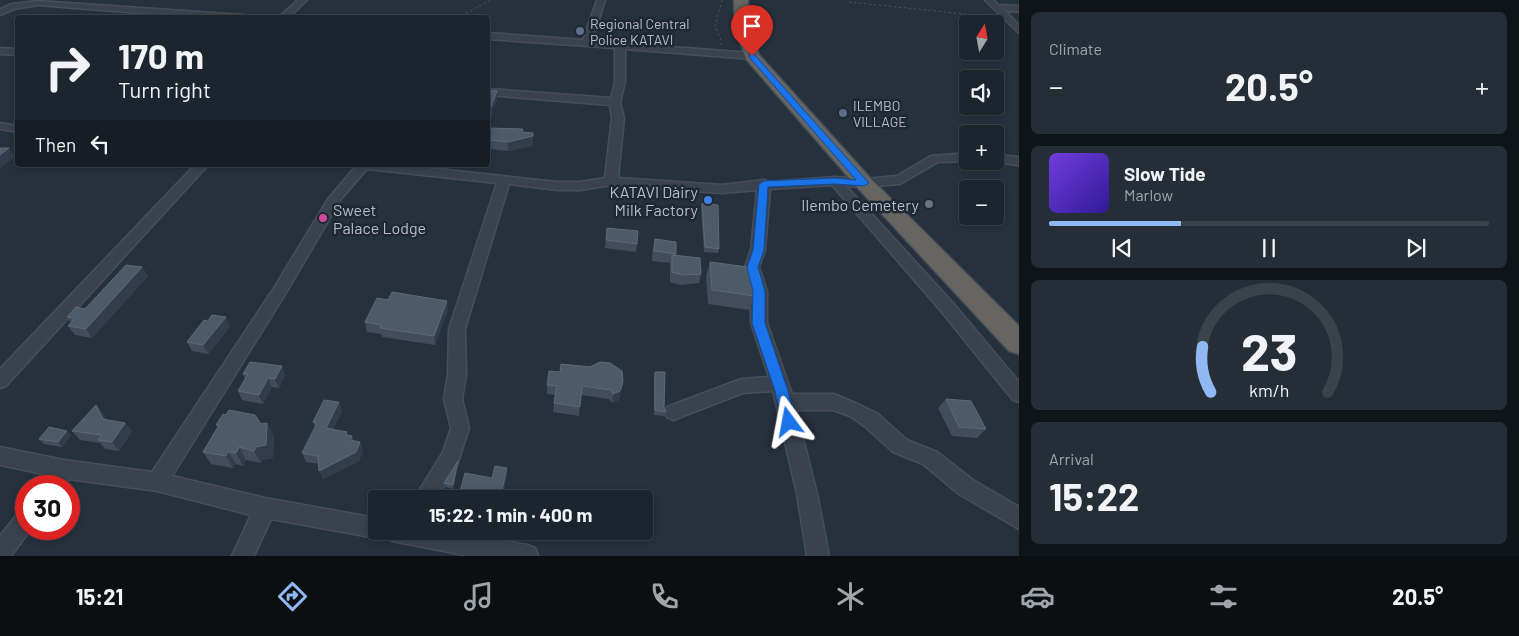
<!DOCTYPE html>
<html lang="en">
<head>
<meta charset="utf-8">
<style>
	body { margin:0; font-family:Barlow,sans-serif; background:#252d36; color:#f1f3f6; height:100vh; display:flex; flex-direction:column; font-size:19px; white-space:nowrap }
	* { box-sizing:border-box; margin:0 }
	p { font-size:16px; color:#a0a5aa }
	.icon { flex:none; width:28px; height:28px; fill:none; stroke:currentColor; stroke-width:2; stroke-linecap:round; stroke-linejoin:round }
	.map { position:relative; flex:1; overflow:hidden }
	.panel { display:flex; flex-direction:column; gap:12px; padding:12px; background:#0f1419; width:500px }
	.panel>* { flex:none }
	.banner { position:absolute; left:15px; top:15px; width:475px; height:152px; border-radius:5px; box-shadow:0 2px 8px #0003,0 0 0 1px #3a424a; background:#1c252e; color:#f1f3f6; overflow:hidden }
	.needle { width:32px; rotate:11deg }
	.controls { position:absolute; left:959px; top:15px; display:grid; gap:10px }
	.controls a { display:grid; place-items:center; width:45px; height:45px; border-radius:5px; background:#1c252e; box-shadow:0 2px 8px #0003,0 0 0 1px #3a424a; font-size:25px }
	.speed { position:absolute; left:15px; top:475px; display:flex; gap:10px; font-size:25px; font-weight:700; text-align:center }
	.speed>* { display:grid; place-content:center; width:65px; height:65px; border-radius:50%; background:#1c252e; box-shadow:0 2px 8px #0003,0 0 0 1px #3a424a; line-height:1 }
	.speed .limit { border:8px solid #d22; background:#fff; color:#111 }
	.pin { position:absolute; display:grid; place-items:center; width:42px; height:42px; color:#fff; margin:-51px -21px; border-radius:50% 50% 50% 0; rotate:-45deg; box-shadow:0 0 5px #0007 }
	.pin .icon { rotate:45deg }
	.me { position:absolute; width:55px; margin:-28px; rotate:347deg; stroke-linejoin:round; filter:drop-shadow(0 0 4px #0008) }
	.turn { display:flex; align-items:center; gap:18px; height:105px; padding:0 20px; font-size:22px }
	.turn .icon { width:65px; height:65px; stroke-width:2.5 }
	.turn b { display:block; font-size:35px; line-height:42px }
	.then { display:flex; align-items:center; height:48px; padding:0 20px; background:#0003; gap:10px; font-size:19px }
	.big { font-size:38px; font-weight:700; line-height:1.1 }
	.panel .tile { flex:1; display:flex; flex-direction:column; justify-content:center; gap:8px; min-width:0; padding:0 18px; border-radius:8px; background:#252d36 }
	.panel .dial { align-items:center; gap:0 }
	.dial svg { height:130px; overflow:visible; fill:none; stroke:#3a424a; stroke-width:7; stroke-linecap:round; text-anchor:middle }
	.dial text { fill:#f1f3f6; stroke:none }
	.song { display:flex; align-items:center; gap:15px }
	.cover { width:60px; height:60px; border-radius:8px; background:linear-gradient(135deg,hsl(260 70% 55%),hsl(250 70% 35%)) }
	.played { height:5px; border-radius:2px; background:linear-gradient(90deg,#90b9f3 30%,#3a424a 30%) }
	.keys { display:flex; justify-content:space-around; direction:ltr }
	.heat { display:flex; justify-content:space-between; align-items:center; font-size:28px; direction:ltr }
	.trip { position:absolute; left:368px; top:490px; width:285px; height:50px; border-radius:5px; background:#1c252e; box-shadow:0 2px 8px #0003,0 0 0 1px #3a424a; font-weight:700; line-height:50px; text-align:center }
	.menu { display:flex; height:80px; justify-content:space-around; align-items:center; background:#0b0f12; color:#a0a5aa }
	.menu .icon { width:35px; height:35px }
	.menu .current { color:#90b9f3 }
	.menu b { font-size:22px; color:#f1f3f6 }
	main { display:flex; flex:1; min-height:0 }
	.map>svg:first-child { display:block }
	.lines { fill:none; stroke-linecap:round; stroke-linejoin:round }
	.minor-casing { stroke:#464e5a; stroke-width:3 }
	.trunk-casing { stroke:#454d59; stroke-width:3 }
	.path { stroke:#415657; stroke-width:1; stroke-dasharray:2.5 2.5; stroke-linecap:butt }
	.minor { fill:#3a424e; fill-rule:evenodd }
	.trunk { fill:#666562; fill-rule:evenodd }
	.wall { fill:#414d5c }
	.shaded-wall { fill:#313d4b }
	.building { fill:#4d5a68; stroke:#5e6977 }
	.route { fill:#1a73e8; stroke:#114b97 }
	.service-dot { fill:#5c6f8a; stroke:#1f2733; stroke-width:2 }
	.shop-dot { fill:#3f7fe0; stroke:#1f2733; stroke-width:2 }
	.worship-dot { fill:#6b7280; stroke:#1f2733; stroke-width:2 }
	.hotel-dot { fill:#d1479c; stroke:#1f2733; stroke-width:2 }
	.labels { text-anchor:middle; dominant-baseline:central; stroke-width:5; stroke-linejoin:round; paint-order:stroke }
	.far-poi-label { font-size:14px; fill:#b6bec9; stroke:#1f2733; text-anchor:start }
	.poi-label { font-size:16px; fill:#b6bec9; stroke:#1f2733; text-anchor:end }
</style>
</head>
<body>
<main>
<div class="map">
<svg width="1019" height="556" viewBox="0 0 1019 556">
	<rect width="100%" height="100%" fill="#26313e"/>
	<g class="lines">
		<!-- minor casing -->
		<g class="minor-casing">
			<path id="minor" d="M 298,0 L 307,0 L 288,18 L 278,18 Z
				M 597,0 L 605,0 L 592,41 L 752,53 L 757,56 L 752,59 L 625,49 L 625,82 L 620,102 L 624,118 L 618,178 L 722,185 L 764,180 L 769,182 L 835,177 L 864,179 L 897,176 L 931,156 L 968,153 L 968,161 L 938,162 L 900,184 L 864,187 L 846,186 L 953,303 L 1019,382 L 1019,402 L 1013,400 L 941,311 L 832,185 L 770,189 L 765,250 L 759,267 L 767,291 L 767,323 L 792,394 L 834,394 L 862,406 L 878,414 L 907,440 L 937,452 L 973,480 L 1019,507 L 1019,529 L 959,494 L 923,464 L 893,452 L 864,426 L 850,416 L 833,410 L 796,410 L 817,494 L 829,556 L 807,556 L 797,494 L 773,391 L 743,393 L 673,420 L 667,417 L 664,412 L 667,407 L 741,379 L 769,377 L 751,323 L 751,291 L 745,267 L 751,250 L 757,190 L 722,193 L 611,185 L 580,190 L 557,190 L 509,184 L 465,329 L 466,375 L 462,399 L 469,428 L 458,462 L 436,499 L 414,499 L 443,452 L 451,428 L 444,399 L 448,375 L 449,329 L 497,183 L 367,169 L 341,199 L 284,296 L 172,476 L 265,498 L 376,518 L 376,531 L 451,531 L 527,545 L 535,548 L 538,556 L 469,556 L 392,541 L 383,535 L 376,538 L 271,519 L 254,556 L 232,556 L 251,515 L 157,491 L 69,479 L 63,486 L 41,486 L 48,475 L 0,465 L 0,447 L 64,460 L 152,472 L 274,288 L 328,199 L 357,165 L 401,165 L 557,182 L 580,182 L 605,178 L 612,118 L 610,105 L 488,95 L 488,89 L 611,98 L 615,82 L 615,48 L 488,39 L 488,33 L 583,40 Z
				M 985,0 L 994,0 L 998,5 L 1019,6 L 1019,12 L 1004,10 L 1019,25 L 1019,33 Z
				M 38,1 L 243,15 L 247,18 L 201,18 L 38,5 L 14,9 L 0,15 L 0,9 L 12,4 Z
				M 0,48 L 18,49 L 18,55 L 0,54 Z
				M 0,123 L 18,126 L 18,132 L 0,129 Z
				M 995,155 L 1019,157 L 1019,165 L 991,162 L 995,161 Z
				M 195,165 L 208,165 L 6,386 L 0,388 L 0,369 Z
				M 26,509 L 26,529 L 31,529 L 11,556 L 0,556 L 0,536 L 19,512 Z"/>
		</g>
		<!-- trunk casing -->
		<g class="trunk-casing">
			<path id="trunk" d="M 734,0 L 748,0 L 749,27 L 759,55 L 871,179 L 1019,326 L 1019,354 L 1009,351 L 857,187 L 746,59 L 735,27 Z"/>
		</g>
		<!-- path -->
		<path class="path" d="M 849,2 L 993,17
			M 457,18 L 491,0
			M 721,45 L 722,42 L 715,26 L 722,0"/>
		<!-- minor -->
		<use href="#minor" class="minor"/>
		<!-- trunk -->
		<use href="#trunk" class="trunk"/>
	</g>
	<!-- wall -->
	<path class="wall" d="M 488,90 L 497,100 L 489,122 L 489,128 L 523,132 L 533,146 L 508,151 L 488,149 Z
		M 702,203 L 719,249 L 718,253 L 704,252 L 701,208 Z
		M 607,228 L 637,244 L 636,252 L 605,248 Z
		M 655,239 L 676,254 L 676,255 L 701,274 L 699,283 L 680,285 L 670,282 L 670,263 L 652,261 L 653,248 Z
		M 710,262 L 754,296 L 749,310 L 708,304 L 706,276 Z
		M 142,267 L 148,276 L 92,338 L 75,335 L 68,326 L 71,323 L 67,317 L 85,309 Z
		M 448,310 L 435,345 L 382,337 L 381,334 L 367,332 L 365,322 Z
		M 230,327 L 208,354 L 192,351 L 187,342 Z
		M 282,366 L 285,376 L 279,388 L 272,387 L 263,404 L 242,400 L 238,391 L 245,379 L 243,374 Z
		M 560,372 L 623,382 L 619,400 L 612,403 L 609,399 L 581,395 L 579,416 L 553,412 L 555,395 L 547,394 L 547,385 Z
		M 655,372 L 664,408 L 666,412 L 664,416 L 654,415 L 654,377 Z
		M 946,399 L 986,429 L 977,438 L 952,436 L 938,408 Z
		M 96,405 L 103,414 L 106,420 L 125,423 L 132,431 L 119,451 L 105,449 L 100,443 L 80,440 L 72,431 Z
		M 342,411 L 333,429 L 352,436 L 353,441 L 363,451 L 359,461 L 323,479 L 319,464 L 306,462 L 302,453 L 315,427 L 313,422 Z
		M 226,415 L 261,424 L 274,436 L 273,458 L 263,460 L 261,463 L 246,460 L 243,466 L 236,464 L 233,468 L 211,464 L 203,452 L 218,427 L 216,425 Z
		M 71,435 L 62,447 L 44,444 L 39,439 Z
		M 458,461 L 458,465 L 453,489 L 445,487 L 444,483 Z"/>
	<!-- shaded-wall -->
	<path class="shaded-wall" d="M 497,91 L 497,100 L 489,122 L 489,128 L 488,132 L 488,115 Z
		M 523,129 L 523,139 L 533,136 L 533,146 L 508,151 L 508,142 L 522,132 Z
		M 9,148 L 15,157 L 0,168 L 0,155 Z
		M 142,267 L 148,276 L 92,338 L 86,329 Z
		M 447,301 L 448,310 L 435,345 L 434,336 Z
		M 226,317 L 230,327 L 208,354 L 203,345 Z
		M 282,366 L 285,376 L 279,388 L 275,379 Z
		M 268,378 L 272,387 L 263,404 L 259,395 Z
		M 623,382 L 619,400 L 612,403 L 613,394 Z
		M 339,402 L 342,411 L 329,437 L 326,428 Z
		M 96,405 L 103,414 L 110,428 L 103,419 Z
		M 125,423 L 132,431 L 119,451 L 112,442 Z
		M 267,423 L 274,436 L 273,458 L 263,460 L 261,463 L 254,451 Z
		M 67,431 L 71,435 L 62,447 L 58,442 Z
		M 360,442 L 363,451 L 359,461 L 323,479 L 319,471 Z
		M 239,447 L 246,460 L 243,466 L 236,453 Z
		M 228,452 L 236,464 L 233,468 L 226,456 Z
		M 458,461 L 458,465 L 453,489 L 453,485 Z
		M 507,468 L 507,477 L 502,499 L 500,499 Z"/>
	<!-- building -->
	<path class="building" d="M 488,90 L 497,91 L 488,115 Z
		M 488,128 L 523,129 L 522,132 L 533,133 L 533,136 L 508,142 L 488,140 Z
		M 0,148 L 9,148 L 0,155 Z
		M 702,203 L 718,205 L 719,249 L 705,247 Z
		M 607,228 L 638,231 L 637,244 L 606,240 Z
		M 655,239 L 676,242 L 676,254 L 654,251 Z
		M 672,255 L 700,258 L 701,274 L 683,275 L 672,272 Z
		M 710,262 L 748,267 L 754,296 L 712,290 Z
		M 126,265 L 142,267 L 86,329 L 68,326 L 75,318 L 67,317 L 76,307 L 85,309 Z
		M 392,292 L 447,301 L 434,336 L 380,328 L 381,325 L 365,322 L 377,298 L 388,300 Z
		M 212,315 L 226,317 L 203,345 L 187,342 L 204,320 L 208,321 Z
		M 250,362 L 282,366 L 275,379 L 268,378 L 259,395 L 238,391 L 248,374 L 243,374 Z
		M 600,362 L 610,363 L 622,371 L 623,382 L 620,391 L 613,394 L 611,390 L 582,386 L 580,407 L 554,403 L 557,386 L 547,385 L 549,371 L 560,372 L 561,364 L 590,367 Z
		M 655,372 L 665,372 L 664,408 L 666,412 L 655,410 Z
		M 946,399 L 971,401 L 986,429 L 959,427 Z
		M 324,400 L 339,402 L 326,428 L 347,432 L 346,435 L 352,436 L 350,440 L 360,442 L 356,452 L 319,471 L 318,456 L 302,453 L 317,423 L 313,422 Z
		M 96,405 L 103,419 L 125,423 L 112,442 L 98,440 L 102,435 L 72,431 Z
		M 229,410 L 255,415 L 261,424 L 267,423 L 266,445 L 256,447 L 254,451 L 239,447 L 236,453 L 228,452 L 226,456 L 203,452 L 219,425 L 216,425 L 223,414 L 226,415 Z
		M 49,427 L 67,431 L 58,442 L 39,439 Z
		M 458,461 L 453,485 L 444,483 Z
		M 495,466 L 507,468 L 500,499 L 458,499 L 465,473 L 492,478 Z"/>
	<!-- route -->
	<path class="route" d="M 749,54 L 754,54 L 869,183 L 864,186 L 835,184 L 768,187 L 764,250 L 758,267 L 765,291 L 765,323 L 788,391 L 796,422 L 794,426 L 789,428 L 784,426 L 782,422 L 775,391 L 752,323 L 753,291 L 747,267 L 753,250 L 759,184 L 764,181 L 835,178 L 856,180 L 749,57 Z"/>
	<!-- markers -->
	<g class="service-dot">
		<circle cx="580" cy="31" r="5"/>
		<circle cx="843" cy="113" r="5"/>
	</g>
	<circle class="shop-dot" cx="708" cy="200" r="5"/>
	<circle class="worship-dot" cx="929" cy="204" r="5"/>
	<circle class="hotel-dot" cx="323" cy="218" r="5"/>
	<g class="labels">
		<!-- far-poi labels -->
		<g class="far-poi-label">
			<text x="590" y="23">Regional Central<tspan x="590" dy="16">Police KATAVI</tspan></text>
			<text x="853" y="105">ILEMBO<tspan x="853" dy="16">VILLAGE</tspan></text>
		</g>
		<!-- poi labels -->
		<g class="poi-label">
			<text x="698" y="191">KATAVI Dàiry<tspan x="698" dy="18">Milk Factory</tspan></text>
			<text x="919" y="204">Ilembo Cemetery</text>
			<text x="333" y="209" text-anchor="start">Sweet<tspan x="333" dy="18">Palace Lodge</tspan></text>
		</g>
	</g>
</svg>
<div class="controls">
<a><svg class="needle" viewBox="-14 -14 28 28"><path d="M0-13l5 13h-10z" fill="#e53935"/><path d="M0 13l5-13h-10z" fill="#a0a5aa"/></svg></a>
<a><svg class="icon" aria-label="sound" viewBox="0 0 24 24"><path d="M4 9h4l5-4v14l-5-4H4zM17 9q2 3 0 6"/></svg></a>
<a>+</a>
<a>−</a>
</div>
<div class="speed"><div class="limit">30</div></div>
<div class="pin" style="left:752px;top:56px;background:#d93025"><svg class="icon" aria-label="arrive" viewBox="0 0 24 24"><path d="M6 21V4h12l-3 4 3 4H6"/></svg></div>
<svg class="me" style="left:789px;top:422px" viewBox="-20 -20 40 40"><path d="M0-17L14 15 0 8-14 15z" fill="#1a73e8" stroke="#fff" stroke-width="4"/></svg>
<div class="trip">15:22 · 1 min · 400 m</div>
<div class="banner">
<div class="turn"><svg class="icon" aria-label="right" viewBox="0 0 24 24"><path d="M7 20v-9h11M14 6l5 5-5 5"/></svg><div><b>170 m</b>Turn right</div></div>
<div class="then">Then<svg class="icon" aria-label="left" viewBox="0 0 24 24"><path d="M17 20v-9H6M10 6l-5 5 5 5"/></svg></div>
</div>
</div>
<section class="panel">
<div class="tile"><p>Climate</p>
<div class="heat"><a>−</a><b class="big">20.5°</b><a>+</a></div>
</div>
<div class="tile">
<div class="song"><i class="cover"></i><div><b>Slow Tide</b><p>Marlow</p></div></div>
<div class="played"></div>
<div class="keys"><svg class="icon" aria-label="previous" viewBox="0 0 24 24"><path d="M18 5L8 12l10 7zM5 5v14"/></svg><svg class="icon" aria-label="pause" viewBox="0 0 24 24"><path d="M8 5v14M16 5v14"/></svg><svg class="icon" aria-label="next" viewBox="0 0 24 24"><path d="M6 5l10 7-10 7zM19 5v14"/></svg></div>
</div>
<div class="tile dial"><svg viewBox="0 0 100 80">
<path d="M14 69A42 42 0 1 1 86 69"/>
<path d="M14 69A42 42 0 0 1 9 41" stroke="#90b9f3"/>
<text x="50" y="56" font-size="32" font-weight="700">23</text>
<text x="50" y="72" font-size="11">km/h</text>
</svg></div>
<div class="tile"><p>Arrival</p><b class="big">15:22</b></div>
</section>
</main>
<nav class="menu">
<b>15:21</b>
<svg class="icon current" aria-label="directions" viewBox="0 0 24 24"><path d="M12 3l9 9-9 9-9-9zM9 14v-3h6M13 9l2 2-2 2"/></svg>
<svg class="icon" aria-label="music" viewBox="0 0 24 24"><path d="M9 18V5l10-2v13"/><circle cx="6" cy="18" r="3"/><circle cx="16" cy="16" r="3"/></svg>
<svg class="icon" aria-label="phone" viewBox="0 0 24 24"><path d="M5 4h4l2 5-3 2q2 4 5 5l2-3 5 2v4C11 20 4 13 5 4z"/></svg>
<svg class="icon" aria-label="climate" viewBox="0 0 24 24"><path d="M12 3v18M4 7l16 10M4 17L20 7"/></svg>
<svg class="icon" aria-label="car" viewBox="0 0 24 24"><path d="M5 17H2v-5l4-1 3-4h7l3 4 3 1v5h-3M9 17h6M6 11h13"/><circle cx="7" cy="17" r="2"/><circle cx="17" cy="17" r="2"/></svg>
<svg class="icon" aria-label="filters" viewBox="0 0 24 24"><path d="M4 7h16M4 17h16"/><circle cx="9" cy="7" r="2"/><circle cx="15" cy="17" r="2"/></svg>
<b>20.5°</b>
</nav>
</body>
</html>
